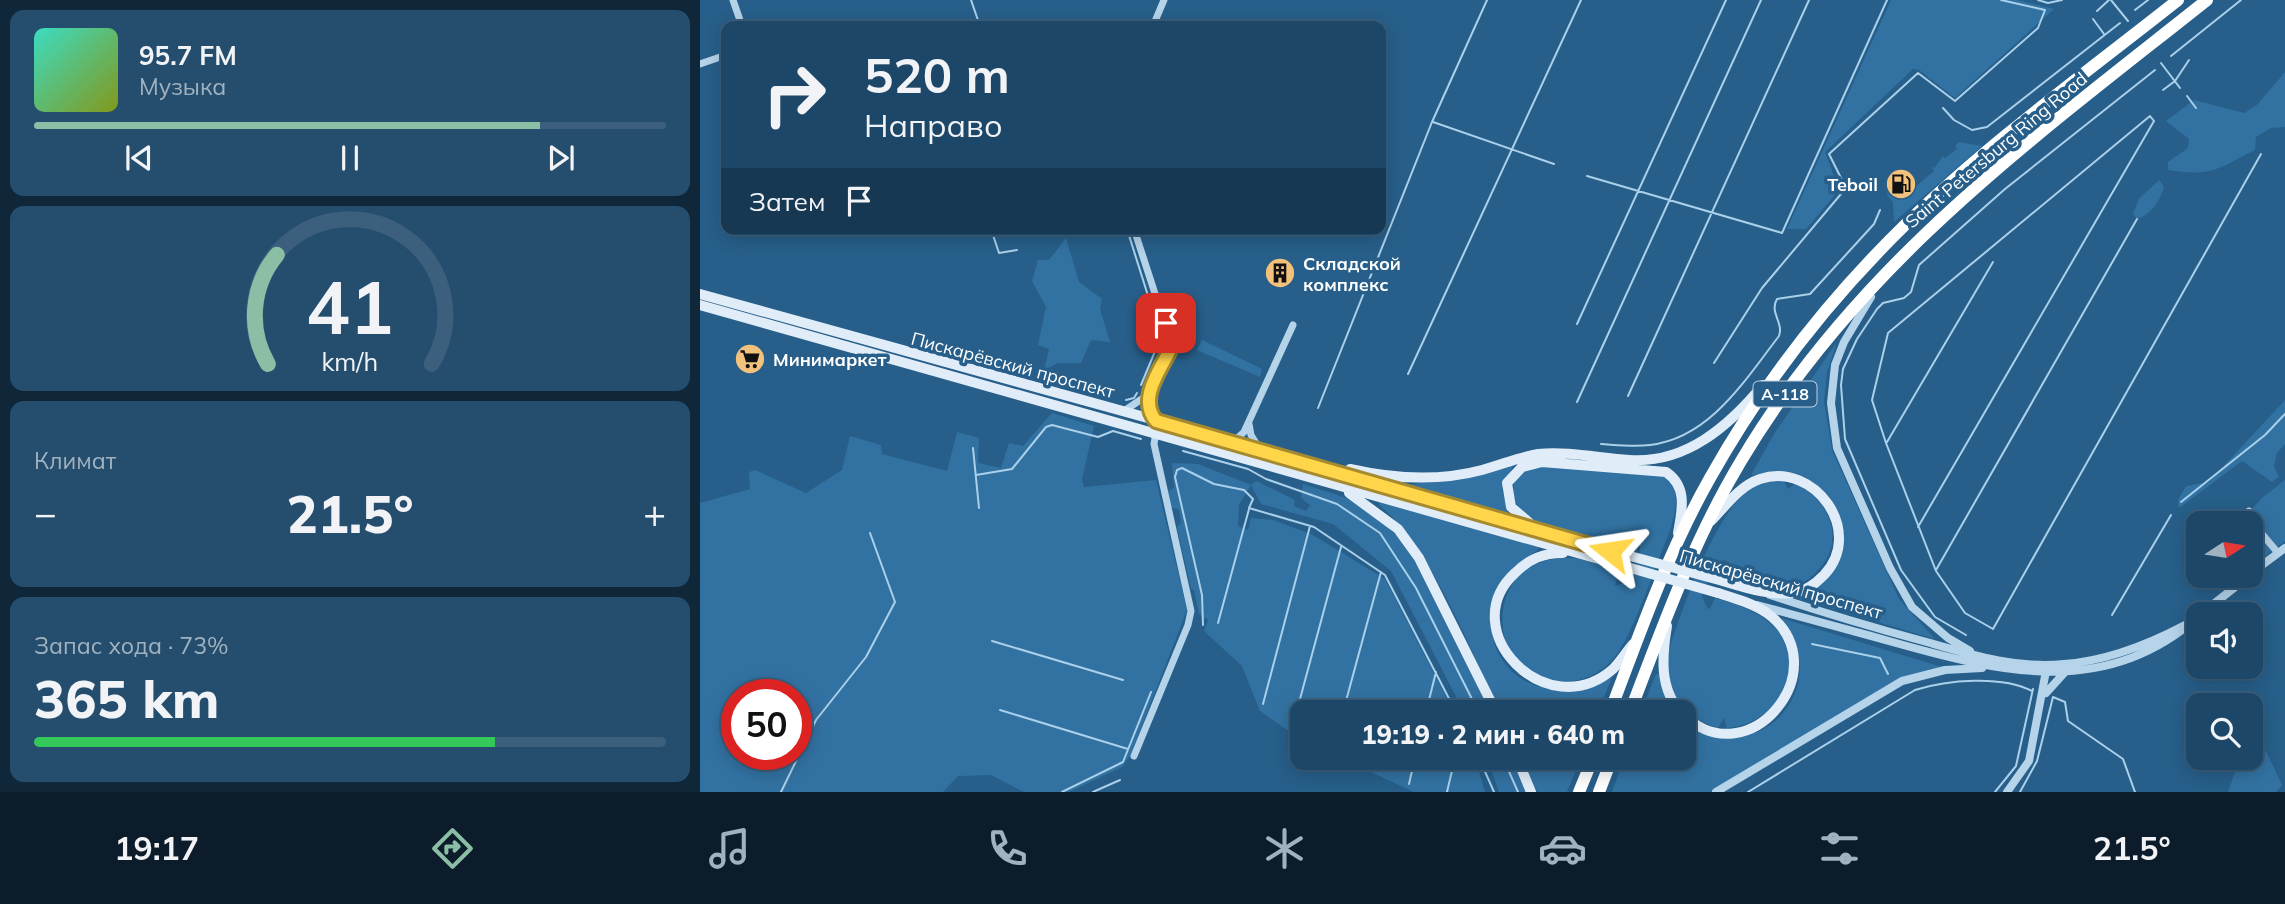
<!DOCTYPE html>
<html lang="ru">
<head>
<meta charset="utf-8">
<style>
	body { margin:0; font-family:Mulish,sans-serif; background:#254e6e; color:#f1f3f6; height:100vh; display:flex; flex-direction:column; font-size:26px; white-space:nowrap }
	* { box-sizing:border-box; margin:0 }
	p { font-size:23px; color:#a0b2c0 }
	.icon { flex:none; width:38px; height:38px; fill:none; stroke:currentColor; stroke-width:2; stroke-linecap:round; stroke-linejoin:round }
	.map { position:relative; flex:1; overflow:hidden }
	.panel { display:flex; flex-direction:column; gap:10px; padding:10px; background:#102739; width:700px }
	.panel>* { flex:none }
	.top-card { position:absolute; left:21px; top:21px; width:665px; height:214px; border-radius:14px; box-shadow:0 4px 18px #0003,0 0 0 2px #3b5f7c; background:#1d4768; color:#f1f3f6; overflow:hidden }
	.needle { width:46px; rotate:78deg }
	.fabs { position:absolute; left:1486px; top:511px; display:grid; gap:14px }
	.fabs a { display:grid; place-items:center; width:77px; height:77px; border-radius:14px; background:#1d4768; box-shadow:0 4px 18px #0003,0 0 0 2px #3b5f7c; font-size:35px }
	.speed { position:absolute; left:21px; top:679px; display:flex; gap:14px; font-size:35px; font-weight:700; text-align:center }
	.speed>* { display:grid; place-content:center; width:91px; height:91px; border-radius:50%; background:#1d4768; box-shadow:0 4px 18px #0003,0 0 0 2px #3b5f7c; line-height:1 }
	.speed .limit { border:10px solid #d22; background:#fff; color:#111 }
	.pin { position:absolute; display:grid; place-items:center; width:60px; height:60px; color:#fff; margin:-30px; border-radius:14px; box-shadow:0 4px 10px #0006 }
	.me { position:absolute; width:77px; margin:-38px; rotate:285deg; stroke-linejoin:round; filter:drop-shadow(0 0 5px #0008) }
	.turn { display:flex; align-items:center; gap:24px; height:147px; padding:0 28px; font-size:32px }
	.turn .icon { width:91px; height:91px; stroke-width:2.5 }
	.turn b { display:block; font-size:49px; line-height:60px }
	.then { display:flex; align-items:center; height:66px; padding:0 28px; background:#0003; gap:14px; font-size:26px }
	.big { font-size:52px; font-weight:800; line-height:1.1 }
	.panel .card { flex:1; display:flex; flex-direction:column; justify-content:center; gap:10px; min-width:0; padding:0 24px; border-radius:14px; background:#254e6e }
	.panel .dial { align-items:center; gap:0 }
	.dial svg { height:182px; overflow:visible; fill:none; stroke:#3b5f7c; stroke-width:7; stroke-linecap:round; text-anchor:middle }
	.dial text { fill:#f1f3f6; stroke:none }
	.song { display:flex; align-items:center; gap:21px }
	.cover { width:84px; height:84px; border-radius:10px; background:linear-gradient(135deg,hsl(170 70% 55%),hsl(70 70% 35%)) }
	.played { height:7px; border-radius:4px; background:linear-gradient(90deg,#8abfa5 80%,#3b5f7c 80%) }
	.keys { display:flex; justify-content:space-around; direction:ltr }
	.heat { display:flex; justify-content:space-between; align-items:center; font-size:38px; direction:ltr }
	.charge { height:10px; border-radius:5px; background:linear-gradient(90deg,#34c759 73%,#3b5f7c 0) }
	.trip { position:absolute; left:590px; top:700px; width:406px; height:70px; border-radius:14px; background:#1d4768; box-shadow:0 4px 18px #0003,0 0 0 2px #3b5f7c; font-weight:800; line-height:70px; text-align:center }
	.tab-bar { display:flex; height:112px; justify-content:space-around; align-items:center; background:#0c1c2a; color:#a0b2c0 }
	.tab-bar .icon { width:49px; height:49px }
	.tab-bar .on { color:#8abfa5 }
	.tab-bar b { font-size:32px; color:#f1f3f6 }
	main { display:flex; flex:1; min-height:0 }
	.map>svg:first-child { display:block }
	.green { fill:#3272a2; fill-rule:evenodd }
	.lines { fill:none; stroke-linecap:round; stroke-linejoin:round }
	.stream { stroke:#aad0ea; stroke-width:2 }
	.minor { stroke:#b5d3e9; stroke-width:7 }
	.tertiary { stroke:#b5d3e9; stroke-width:8 }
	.secondary { stroke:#e0edf8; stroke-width:10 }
	.motorway { stroke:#fff; stroke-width:12 }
	.secondary-bridge { stroke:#e0edf8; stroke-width:10 }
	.route-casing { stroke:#a68a30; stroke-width:18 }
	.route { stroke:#ffd54a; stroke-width:12 }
	.labels { text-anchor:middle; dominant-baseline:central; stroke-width:7; stroke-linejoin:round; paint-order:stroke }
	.shield { fill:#275f8a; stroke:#becfdc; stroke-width:2 }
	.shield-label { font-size:16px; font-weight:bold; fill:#fff }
	.street-label { font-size:18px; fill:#fff; stroke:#275f8a }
	.poi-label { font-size:18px; font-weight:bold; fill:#fff; stroke:#275f8a; text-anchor:start }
</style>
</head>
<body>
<main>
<section class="panel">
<div class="card">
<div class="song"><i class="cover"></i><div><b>95.7 FM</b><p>Музыка</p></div></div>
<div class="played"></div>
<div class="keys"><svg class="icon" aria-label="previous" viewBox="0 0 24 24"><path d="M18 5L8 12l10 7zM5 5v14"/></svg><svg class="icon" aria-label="pause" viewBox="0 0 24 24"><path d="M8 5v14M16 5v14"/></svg><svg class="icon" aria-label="next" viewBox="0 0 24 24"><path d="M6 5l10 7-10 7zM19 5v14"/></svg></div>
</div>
<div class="card dial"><svg viewBox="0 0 100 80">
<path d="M14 69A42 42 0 1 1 86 69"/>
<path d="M14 69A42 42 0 0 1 18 21" stroke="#8abfa5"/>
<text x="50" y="56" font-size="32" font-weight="700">41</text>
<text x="50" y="72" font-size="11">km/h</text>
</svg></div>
<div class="card"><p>Климат</p>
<div class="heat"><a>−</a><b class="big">21.5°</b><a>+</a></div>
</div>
<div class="card"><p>Запас хода · 73%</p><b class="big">365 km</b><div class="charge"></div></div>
</section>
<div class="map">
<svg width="1585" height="792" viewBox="0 0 1585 792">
	<rect width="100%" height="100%" fill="#275f8a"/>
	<!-- green -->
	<path class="green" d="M 1191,0 L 1318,0 L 1354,9 L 1255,98 L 1219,70 L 1213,69 L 1125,152 L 1139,190 L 1106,229 L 1087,229 Z
		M 1585,72 L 1585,127 L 1571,128 L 1556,137 L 1555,150 C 1517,169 1512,177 1468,170 L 1468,162 L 1488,148 L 1489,139 L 1466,121 L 1494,100 L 1544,113 L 1557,105 Z
		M 1259,142 L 1282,146 L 1194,222 L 1193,202 L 1187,195 L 1190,183 L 1201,195 L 1212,186 L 1214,188 L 1234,171 L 1231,166 L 1234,168 L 1243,156 L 1245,158 L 1257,149 L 1255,146 Z
		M 1459,180 L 1464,186 C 1462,198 1450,216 1437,219 L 1433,214 L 1439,199 Z
		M 366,238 L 379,282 L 402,299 L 400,309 L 410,342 L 391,340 L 381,363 L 358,363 L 344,370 L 349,349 L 338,345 L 346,307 L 332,281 L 338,260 L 349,260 Z
		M 502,340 L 560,368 L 562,369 L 560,377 L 497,350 Z
		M 1137,342 L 1127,372 L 1124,401 L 1132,450 L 1199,599 L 1235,639 L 1093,597 L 1132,569 L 1141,525 L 1127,494 L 1113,482 L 1097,474 L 1084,472 L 1051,475 L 1074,434 Z
		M 1585,400 L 1585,444 L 1577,453 L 1574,466 L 1579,477 L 1572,482 L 1542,461 L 1479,508 L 1478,500 L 1486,486 L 1509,482 Z
		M 352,413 L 394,426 L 382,479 L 384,487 L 456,480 L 487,610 L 431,754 L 422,767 L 369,792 L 324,792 L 291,775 L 258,776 L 243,792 L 0,792 L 0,503 L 50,489 L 49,472 L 55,470 L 106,493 L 142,470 L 150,436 L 181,445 L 182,454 L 247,471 L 257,432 L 279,438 L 278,463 L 301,468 L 309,443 L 323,446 ZM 37,695 L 96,695 L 96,754 L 37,754 Z
		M 472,463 L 498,464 L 551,485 L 556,481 L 595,500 L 594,506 L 606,511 L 610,505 L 601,498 L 603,484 C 623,491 646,496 664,507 C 721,542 761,652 790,712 L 764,712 L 691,571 L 633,524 L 561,504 L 551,485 L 539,505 L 538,526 L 548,530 L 551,518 L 573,520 L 613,535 L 685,579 L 754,712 L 602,712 L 602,740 L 560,711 L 542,666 L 504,631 L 508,620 L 499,614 L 494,590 L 491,589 L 477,528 L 481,522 L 479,510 L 471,507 L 468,491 L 474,488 Z
		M 814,464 L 802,490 L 809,511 L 806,514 L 709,485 Z
		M 844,466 L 961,475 C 983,488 976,512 969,533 C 957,562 932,639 913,659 C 900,674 885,680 866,682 C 788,691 774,558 867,558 C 884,558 902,566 919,571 L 915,586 C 932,583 941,561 940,545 L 931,537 L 927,547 C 895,538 795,528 816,478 L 830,468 Z
		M 1083,480 L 1088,489 L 1096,483 C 1129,500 1147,540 1118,570 C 1112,577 1104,583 1096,585 C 1074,591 1048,580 1027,575 L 1029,562 L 1024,560 L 1013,566 L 1002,596 L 1007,608 L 1010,609 L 1015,598 C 1039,605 1065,613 1081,635 C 1110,676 1071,725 1027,728 L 1024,718 L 1018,728 C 982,717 960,686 969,649 C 984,606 1016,506 1056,485 C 1064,481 1074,481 1083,480 Z
		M 1585,480 L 1585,541 L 1551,567 L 1550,523 L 1539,523 L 1562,498 Z
		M 680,502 L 838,547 L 838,550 C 765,593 781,689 865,691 C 881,691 897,684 912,677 L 898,712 L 801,712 C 770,651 731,546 679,505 Z
		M 1081,618 L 1242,667 L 1206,676 L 1176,692 L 1010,792 L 912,792 L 924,758 L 984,758 L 984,721 C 1056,773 1137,690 1081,618 Z
		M 956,674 L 960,674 L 963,692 L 976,712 L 941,712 Z
		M 1566,751 L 1582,785 L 1576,792 L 1528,792 L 1538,763 Z
		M 641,758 L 775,758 L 785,792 L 714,792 Z
		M 787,758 L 813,758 L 828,792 L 799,792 Z
		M 823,758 L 881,758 L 867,792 L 837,792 Z"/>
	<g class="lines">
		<!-- stream -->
		<path class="stream" d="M 271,0 L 280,26
			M 1338,0 L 1348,3 L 1362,0
			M 1411,0 L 1428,21
			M 1435,10 L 1448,0
			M 1397,11 L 1409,0
			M 1393,19 L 1404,34
			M 1471,56 L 1541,0
			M 1461,63 L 1480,88
			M 1463,90 L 1475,81 L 1489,60
			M 1487,96 L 1496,108
			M 1243,108 L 1254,120 L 1272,130 L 1287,127 L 1420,23
			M 733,122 L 854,164
			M 887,176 L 1082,233 L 1187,0
			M 291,229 L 299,253 L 317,250
			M 427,229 L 461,337 L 441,385
			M 877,324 L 1026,0
			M 1014,363 L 1062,288 L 1146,188 L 1129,154 L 1218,73 L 1255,101 L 1338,28 L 1345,10 L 1301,0
			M 708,374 L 881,0
			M 928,396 L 1109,0
			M 426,400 L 434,398 L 437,393
			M 877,402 L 1061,0
			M 618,408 L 732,122 L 787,0
			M 1187,442 L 1293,262
			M 901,444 C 917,445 934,447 950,445 C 1010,438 1045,380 1079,336 C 1084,323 1069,312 1077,299 L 1110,294 L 1174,224 L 1180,210
			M 273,448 L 279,508
			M 483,451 L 548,469 L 566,479 L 637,504 L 680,533 L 716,588 L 778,711 L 781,712
			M 276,475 L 312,469 L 346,427 L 352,425 L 398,437 L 413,431 L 441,439
			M 1481,502 L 1565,435 L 1585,414
			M 1218,527 L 1454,121 L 1450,116 L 1188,333 L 1172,400 L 1186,443 L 1236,571 L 1265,613 L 1293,629 L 1561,154
			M 1236,570 L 1437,219
			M 1412,615 L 1471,515
			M 518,623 L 549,509
			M 503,625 L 502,595 L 475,477 L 477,470 L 482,468 L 514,484 L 544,490 L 553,499 L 549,508 L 614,527 L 685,575 L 756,712
			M 1266,635 L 1235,617 L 1201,570 L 1145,439 L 1141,385 L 1143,369 L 1157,339 L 1177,309 L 1183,303 L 1204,298 L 1211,292 L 1219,265 L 1305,189 L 1455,70
			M 292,641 L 423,680
			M 1112,644 L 1180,658 L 1188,674
			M 563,704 L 610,526
			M 300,710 L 428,749
			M 643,712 L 681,572
			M 726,712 L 736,672
			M 593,725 L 641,547
			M 779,758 L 794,792
			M 803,758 L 818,792
			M 709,784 L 715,758
			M 81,792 L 116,720 L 166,657 L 195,602 L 170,533
			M 362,792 L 423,762 L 451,692
			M 393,792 L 420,780
			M 747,792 L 755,758
			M 1048,792 L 1215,690 C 1247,680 1301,675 1332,691
			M 1295,792 L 1316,766 L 1333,689
			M 1320,792 L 1337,761 L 1353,697 L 1365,702 L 1368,721 L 1423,759 L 1435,792"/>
		<!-- minor -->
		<path class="minor" d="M 33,0 L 42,26
			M 453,26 L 464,0
			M 0,64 L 26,55
			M 434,229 L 472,346 C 462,368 437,397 455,420
			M 424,411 L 449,394
			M 549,424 L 551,435 L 559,448
			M 532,443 L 544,432 L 593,325
			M 1549,511 L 1552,522 L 1578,553
			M 434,756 L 488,625 L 491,611 L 454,444 L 456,432"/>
		<!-- tertiary -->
		<path class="tertiary" d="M 1171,297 L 1144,342 L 1135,365 L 1131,403 L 1137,448 L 1190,568 L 1212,607 L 1248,638 L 1270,651
			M 1550,574 L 1585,548
			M 1070,595 C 1121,612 1171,627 1223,641 C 1269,654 1316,669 1364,664 C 1407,661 1447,645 1485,625
			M 1057,605 C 1104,618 1150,630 1196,643 C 1303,673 1407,698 1498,617
			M 1501,614 L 1549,576
			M 1346,693 L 1365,672
			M 1016,792 L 1202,681 L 1245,670 L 1282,668
			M 1307,792 L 1329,761 L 1346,671"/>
		<!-- secondary -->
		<path class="secondary" d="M 0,294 L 632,469 L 930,556
			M 0,305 L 927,567
			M 650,469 C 694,479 737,482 782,470 C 801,465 819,457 838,454 C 868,451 899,458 929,460 C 986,464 1029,426 1063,385
			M 649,493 L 698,529 L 719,558 L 796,712
			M 1011,521 C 1026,506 1039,486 1060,479 C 1115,461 1165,532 1124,575 C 1116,583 1108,590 1097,592 C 1073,597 1046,588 1023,581
			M 832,525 L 811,507 L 807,483 L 822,467 L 842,462 L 966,472 C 988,487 982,510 978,533
			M 863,553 C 843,553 829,559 815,573 C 753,630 847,727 913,669 C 920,662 926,652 933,644
			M 967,626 C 962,656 959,689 981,712
			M 984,715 C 1049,778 1140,667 1067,613 C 1052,603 1034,598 1018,593
			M 817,758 L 831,792"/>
		<!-- motorway -->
		<path class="motorway" d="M 910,712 C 940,633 968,552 1010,478 C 1062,385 1131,297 1207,223 C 1290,142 1387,72 1478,0
			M 930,712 C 962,628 994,539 1041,461 C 1158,264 1331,140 1507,0
			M 879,792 L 893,758
			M 899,792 L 912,758"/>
		<!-- secondary-bridge -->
		<path class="secondary-bridge" d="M 930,556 L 1023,581
			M 927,567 L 1018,593"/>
	</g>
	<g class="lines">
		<!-- route casing -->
		<g class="route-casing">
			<path id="route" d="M 466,323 L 472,346 C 461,369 437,398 456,421 L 910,551"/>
		</g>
		<!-- route -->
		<use href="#route" class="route"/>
	</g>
	<!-- icons -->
	<defs>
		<g id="fuel-disc" transform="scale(1.575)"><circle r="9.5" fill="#f2c17b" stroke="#275f8a"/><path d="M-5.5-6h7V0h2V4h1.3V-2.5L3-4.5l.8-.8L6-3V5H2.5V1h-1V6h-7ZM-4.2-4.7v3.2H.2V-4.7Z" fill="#111"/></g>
		<g id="building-disc" transform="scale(1.575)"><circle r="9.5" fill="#f2c17b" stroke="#275f8a"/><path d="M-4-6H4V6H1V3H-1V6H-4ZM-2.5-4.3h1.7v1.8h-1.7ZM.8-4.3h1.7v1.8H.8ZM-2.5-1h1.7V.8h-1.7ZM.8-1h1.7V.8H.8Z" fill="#111"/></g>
		<g id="supermarket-disc" transform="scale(1.575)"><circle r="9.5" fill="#f2c17b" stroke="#275f8a"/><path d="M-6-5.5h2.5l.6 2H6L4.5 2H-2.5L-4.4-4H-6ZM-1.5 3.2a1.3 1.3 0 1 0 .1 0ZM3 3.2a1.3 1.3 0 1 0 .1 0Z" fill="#111"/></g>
	</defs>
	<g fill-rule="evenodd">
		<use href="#fuel-disc" x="1201" y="184"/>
		<use href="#building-disc" x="580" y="273"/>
		<use href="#supermarket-disc" x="50" y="359"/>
	</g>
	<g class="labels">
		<!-- shield labels -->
		<rect class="shield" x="1053.5" y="381.5" width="63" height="25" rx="5"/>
		<g class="shield-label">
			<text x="1085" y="394">А-118</text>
		</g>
		<!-- street labels -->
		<g class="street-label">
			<text transform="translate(1296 150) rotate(-40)">Saint Petersburg Ring Road</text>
			<text transform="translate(313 365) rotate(15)">Пискарёвский проспект</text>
			<text transform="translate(1081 584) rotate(16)">Пискарёвский проспект</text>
		</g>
		<!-- poi labels -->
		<g class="poi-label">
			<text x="1178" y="184" text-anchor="end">Teboil</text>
			<text x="603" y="263">Складской<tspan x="603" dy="21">комплекс</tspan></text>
			<text x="73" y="359">Минимаркет</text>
		</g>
	</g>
</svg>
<div class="fabs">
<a><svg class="needle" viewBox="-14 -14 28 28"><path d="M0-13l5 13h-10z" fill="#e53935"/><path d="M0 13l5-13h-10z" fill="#a0b2c0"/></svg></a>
<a><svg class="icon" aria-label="sound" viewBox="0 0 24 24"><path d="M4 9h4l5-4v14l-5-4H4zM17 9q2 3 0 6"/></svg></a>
<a><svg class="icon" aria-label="search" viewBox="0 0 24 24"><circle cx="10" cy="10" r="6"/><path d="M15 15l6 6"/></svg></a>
</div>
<div class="speed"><div class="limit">50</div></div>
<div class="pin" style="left:466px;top:323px;background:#d93025"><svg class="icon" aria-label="arrive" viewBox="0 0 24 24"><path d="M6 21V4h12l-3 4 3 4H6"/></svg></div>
<svg class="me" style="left:910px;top:551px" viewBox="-20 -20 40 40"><path d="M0-17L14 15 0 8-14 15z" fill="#ffd54a" stroke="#fff" stroke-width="4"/></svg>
<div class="trip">19:19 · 2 мин · 640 m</div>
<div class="top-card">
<div class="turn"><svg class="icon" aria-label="right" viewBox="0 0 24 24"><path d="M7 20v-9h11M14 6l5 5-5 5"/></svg><div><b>520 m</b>Направо</div></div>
<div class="then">Затем<svg class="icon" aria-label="arrive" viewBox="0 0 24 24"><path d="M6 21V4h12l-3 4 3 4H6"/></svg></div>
</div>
</div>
</main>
<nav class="tab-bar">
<b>19:17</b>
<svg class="icon on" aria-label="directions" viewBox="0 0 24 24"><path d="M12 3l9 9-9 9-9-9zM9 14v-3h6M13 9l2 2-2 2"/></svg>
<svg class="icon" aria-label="music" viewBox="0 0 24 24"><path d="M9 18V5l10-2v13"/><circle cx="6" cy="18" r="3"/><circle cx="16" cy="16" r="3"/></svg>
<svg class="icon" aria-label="phone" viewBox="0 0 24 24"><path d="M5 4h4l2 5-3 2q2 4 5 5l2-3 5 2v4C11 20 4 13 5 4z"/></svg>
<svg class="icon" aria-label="climate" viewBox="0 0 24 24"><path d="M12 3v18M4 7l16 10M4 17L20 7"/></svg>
<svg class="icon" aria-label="car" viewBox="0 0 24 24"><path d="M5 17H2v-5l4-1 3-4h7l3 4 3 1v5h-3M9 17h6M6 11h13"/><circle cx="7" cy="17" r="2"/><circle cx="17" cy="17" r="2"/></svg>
<svg class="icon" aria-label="filters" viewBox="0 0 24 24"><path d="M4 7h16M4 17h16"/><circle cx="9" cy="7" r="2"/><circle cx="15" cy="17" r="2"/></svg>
<b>21.5°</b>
</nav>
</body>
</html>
